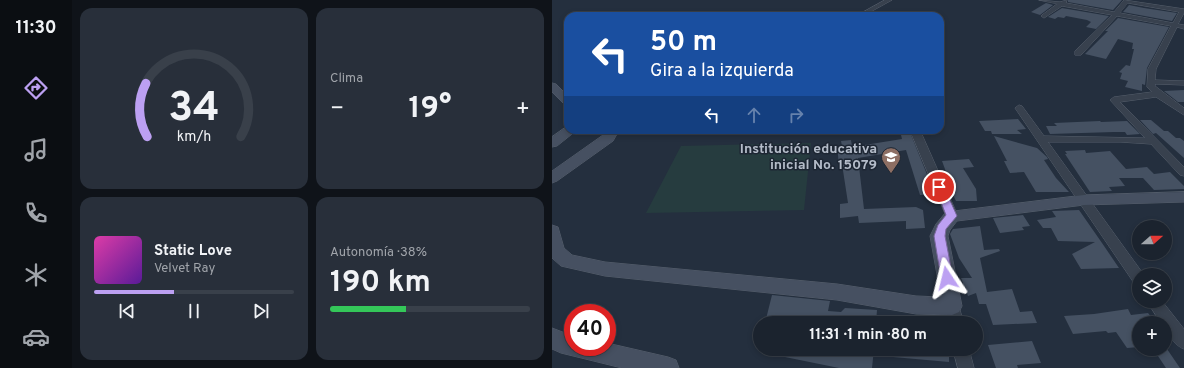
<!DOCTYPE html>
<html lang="es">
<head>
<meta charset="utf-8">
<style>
	body { margin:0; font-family:Overpass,sans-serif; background:#282f3a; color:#f1f3f6; height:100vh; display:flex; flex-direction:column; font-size:15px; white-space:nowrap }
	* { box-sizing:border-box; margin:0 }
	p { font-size:13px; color:#a0a4aa }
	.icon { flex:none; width:22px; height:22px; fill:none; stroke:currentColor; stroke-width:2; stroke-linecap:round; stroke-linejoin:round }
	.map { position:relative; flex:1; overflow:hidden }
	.panel { display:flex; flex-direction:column; gap:8px; padding:8px; background:#0f1319; width:480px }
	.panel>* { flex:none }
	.guide { position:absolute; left:12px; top:12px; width:380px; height:122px; border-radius:12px; box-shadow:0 2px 6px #0003,0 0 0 1px #39404a; background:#1a4fa0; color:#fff; overflow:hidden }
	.needle { width:26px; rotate:69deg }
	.controls { position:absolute; left:580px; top:220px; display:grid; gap:8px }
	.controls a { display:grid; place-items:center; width:40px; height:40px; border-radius:50%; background:#1b232e; box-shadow:0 2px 6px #0003,0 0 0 1px #39404a; font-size:20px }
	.speed { position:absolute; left:12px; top:304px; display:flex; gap:8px; font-size:20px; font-weight:700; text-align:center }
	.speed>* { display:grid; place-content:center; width:52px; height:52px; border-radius:50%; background:#1b232e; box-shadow:0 2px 6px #0003,0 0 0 1px #39404a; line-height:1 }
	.speed .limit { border:6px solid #d22; background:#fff; color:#111 }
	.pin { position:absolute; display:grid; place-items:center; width:34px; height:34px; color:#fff; margin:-17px; border:2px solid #fff; border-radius:50%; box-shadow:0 1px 4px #0007 }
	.me { position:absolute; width:44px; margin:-22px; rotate:350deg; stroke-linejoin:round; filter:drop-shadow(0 0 3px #0008) }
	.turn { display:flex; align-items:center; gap:14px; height:84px; padding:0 20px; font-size:18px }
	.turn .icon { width:52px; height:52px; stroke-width:2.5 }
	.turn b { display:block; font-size:28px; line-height:34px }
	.lanes { display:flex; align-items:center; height:38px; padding:0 20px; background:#0003; justify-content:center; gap:20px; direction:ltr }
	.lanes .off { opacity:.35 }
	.big { font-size:30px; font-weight:700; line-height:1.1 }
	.panel .widget { flex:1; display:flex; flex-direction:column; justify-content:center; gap:6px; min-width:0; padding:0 14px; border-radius:12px; background:#282f3a }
	.panel .dial { align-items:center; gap:0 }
	.dial svg { height:104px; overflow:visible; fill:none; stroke:#39404a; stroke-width:7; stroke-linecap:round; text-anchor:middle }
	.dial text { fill:#f1f3f6; stroke:none }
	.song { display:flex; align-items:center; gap:12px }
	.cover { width:48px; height:48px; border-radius:6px; background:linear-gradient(135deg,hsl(320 70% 55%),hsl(270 70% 35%)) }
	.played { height:4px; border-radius:2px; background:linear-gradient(90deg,#bca0f2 40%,#39404a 40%) }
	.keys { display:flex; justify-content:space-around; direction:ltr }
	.heat { display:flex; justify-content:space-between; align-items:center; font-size:22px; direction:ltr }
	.charge { height:6px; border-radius:3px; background:linear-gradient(90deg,#34c759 38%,#39404a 0) }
	.panel .tiles { flex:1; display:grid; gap:8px; grid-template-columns:repeat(2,1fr) }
	.trip { position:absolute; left:201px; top:316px; width:230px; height:40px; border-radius:20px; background:#1b232e; box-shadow:0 2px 6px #0003,0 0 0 1px #39404a; font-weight:700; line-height:40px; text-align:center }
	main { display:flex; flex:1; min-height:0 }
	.dock { display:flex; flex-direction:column; width:72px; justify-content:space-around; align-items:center; background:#0b0e12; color:#a0a4aa }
	.dock .icon { width:28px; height:28px }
	.dock .selected { color:#bca0f2 }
	.dock b { font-size:18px; color:#f1f3f6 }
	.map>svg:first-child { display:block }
	.green { fill:#263c3f }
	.building { fill:#455162 }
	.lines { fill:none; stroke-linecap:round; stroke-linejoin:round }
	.street-casing { stroke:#565f6c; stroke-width:1 }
	.secondary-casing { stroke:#565f6c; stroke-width:1 }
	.street { fill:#38414e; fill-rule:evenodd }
	.secondary { fill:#465061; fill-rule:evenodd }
	.route { fill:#bca0f2; stroke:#7a689d }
	.labels { text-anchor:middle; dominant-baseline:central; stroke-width:3; stroke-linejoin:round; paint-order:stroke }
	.poi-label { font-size:14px; font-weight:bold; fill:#b4bcc9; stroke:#1d2633; text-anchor:end }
</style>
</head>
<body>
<main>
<nav class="dock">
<b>11:30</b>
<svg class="icon selected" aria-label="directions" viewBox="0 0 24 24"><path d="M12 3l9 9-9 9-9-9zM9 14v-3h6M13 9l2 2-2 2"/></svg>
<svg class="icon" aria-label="music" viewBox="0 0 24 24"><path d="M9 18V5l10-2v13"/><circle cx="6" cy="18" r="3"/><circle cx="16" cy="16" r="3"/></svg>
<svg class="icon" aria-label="phone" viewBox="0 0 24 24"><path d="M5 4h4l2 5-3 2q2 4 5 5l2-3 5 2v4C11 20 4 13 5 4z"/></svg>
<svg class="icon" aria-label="climate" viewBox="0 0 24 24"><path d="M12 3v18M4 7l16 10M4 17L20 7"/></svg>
<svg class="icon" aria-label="car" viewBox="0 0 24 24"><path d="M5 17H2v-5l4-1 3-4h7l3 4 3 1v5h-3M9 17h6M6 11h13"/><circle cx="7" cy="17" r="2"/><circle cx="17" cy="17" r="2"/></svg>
</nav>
<section class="panel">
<div class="tiles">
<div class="widget dial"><svg viewBox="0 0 100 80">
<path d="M14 69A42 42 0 1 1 86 69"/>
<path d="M14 69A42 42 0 0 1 13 28" stroke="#bca0f2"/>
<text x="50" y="56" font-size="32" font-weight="700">34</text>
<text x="50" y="72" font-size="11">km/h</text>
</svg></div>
<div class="widget"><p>Clima</p>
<div class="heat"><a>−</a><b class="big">19°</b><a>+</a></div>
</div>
<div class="widget">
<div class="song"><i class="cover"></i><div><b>Static Love</b><p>Velvet Ray</p></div></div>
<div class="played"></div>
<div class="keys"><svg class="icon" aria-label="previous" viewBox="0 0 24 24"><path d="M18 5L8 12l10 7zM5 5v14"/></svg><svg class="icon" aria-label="pause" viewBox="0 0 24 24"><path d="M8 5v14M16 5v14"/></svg><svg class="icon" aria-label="next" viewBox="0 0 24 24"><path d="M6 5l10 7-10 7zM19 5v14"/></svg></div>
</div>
<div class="widget"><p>Autonomía · 38%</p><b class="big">190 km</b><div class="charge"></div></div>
</div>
</section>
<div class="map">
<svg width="632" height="368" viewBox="0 0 632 368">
	<rect width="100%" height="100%" fill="#242f3e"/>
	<!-- green -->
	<path class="green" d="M 259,143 L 252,210 L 94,213 L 129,146 Z"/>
	<!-- building -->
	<path class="building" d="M 516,0 L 570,0 L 561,10 L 516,2 Z
		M 494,3 L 501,5 L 488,15 L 479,12 Z
		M 577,5 L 592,8 L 625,13 L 620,21 L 571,12 Z
		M 510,8 L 557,16 L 544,29 L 534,27 L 539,22 L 535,20 L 514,16 L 512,18 L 506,17 L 503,19 L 496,17 Z
		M 566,18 L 617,27 L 595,68 L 593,85 L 590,84 L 590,91 L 573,87 L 576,81 L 568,79 L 570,73 L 567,72 L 574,65 L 578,66 L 582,49 L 580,49 L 581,43 L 566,39 L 554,59 L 533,54 L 556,31 L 553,31 Z
		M 632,90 L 632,102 L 626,102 L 612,91 Z
		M 466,119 L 474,129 L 465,130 L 470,134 L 440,134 L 439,131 L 433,131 L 427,121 Z
		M 588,120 L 599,120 L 612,131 L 616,131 L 624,138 L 628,138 L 632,141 L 632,158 L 604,133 L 601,134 Z
		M 548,121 L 549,122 L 575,121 L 588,134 L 575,135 L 573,132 L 562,132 L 498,134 L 494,126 L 505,126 L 502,123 Z
		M 357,130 L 383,194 L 368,195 L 354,150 L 306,158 L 312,209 L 364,207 L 371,210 L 373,228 L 354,229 L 354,221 L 307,223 L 306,216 L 288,218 L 288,204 L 296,203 L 290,164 L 287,165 L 285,146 L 290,146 L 289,141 L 299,140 L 300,147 L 350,139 L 348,131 Z
		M 442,136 L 485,148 L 495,157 L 496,159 L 492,160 L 504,178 L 517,192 L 484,192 L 472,172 L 458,173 L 452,161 L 455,161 Z
		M 533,150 L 534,153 L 558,151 L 574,169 L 595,167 L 602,174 L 618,172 L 632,186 L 632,189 L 602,190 L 591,178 L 567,178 L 573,186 L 557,187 L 560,191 L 538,192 L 513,154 L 515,154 L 513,151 Z
		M 417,159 L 422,167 L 411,168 L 424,189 L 425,201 L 404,201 L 400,193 L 397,193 L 392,180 L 397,180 L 390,161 Z
		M 527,210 L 550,243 L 567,268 L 529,269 L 520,254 L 543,242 L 506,241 L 499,228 L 491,228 L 485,220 L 504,217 L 500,211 Z
		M 471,215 L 478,226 L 470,227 L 472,230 L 448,233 L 441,218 Z
		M 428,226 L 432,250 L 447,249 L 448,251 L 428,258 L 435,292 L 460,289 L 468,312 L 480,311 L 485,323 L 441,325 L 434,304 L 427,304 L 424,293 L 416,296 L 409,278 L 420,278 L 407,258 L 398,234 L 401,229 Z
		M 220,295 L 278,301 L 276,311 L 289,312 L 293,308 L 325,310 L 324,323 L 213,323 Z
		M 576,309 L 579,315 L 596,313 L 604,323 L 587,323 L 587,347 L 575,348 L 564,332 L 556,333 L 554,331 L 521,334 L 512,316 L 542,314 Z
		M 480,341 L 489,363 L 465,365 L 466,368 L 444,368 L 436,345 Z
		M 230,349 L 322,349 L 320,368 L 287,368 L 228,356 Z
		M 342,349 L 397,349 L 397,362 L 341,357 Z
		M 615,349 L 628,368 L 614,368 L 602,350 Z"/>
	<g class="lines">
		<!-- street casing -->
		<g class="street-casing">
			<path id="street" d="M 333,0 L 340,0 L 311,16 L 304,16 Z
				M 487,0 L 508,2 L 515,0 L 514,3 L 562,12 L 572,0 L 632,9 L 632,13 L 626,24 L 632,25 L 632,29 L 625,27 L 604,69 L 603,80 L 632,81 L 632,85 L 603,84 L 603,86 L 632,108 L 632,115 L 604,97 L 568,102 L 632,167 L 632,176 L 628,175 L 599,144 L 568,142 L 496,142 L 592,275 L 587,275 L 587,285 L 582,283 L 463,108 L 467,105 L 470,106 L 492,136 L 593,138 L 558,100 L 562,97 L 600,92 L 595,87 L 596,69 L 619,26 L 565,16 L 529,55 L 523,55 L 523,51 L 560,15 L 510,6 L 492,18 L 489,16 L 490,15 L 505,4 ZM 576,3 L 627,12 L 621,23 L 568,13 Z
				M 358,130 L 368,130 L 406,216 L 404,219 L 400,220 L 396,219 L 394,216 Z
				M 400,300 L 405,301 L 412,323 L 396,323 L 393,306 L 395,301 Z
				M 595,301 L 610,301 L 632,329 L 632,349 C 623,346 613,332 613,323 L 609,323 Z
				M 401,349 L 417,349 L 422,368 L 406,368 Z"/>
		</g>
		<!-- secondary casing -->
		<g class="secondary-casing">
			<path id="secondary" d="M 0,83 L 4,84 L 16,96 L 16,105 L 12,104 L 0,92 Z
				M 14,127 L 16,127 L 16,130 L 25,130 L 5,146 L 0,147 L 0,137 Z
				M 49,130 L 62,130 L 65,134 L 61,141 L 5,181 L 0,183 L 0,171 L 51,135 Z
				M 632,192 L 632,202 L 532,205 L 405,221 L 398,230 L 396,236 L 410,306 L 407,312 L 400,315 L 364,314 L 285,300 L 53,276 L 9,266 L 0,258 L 0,225 L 6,227 L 12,248 L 20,255 L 53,262 L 285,284 L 364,296 L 389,297 L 378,236 L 384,224 L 394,212 L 532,195 Z
				M 0,328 L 21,336 L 21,347 L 55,347 L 55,343 L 116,357 L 124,360 L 127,368 L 70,368 L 9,353 L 0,349 Z"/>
		</g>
		<!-- street -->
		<use href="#street" class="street"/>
		<!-- secondary -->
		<use href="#secondary" class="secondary"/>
	</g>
	<!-- route -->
	<path class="route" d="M 387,184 L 392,187 L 405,216 L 394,229 L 393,236 L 401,278 L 399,281 L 395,283 L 391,281 L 389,278 L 382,236 L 386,225 L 394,215 L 383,187 Z"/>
	<!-- icons -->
	<defs>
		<g id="school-pin" transform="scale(1)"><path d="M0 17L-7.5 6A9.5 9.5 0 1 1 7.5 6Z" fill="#8d6e63" stroke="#1d2633"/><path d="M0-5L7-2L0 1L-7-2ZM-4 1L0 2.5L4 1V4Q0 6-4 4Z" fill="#fff"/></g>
	</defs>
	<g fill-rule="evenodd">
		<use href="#school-pin" x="339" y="157"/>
	</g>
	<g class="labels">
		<!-- poi labels -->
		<g class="poi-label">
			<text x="325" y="149">Institución educativa<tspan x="325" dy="16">inicial No. 15079</tspan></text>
		</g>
	</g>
</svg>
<div class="controls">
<a><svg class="needle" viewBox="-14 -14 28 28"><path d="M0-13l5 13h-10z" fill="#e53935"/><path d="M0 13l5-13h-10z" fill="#a0a4aa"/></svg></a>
<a><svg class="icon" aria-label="layers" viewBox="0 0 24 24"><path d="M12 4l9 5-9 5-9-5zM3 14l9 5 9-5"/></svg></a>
<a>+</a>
</div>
<div class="speed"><div class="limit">40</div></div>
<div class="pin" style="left:387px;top:187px;background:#d93025"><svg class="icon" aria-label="arrive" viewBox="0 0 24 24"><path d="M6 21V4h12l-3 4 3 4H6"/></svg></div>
<svg class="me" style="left:395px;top:278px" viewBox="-20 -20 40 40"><path d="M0-17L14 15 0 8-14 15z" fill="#bca0f2" stroke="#fff" stroke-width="4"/></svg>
<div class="trip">11:31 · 1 min · 80 m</div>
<div class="guide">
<div class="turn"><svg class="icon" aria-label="left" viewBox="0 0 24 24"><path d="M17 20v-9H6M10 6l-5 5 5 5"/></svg><div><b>50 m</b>Gira a la izquierda</div></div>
<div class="lanes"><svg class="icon" aria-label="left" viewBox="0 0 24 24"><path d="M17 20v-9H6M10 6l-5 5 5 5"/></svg><svg class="icon off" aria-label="ahead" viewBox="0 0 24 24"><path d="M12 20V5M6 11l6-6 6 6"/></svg><svg class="icon off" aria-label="right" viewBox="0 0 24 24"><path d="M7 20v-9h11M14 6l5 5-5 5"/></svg></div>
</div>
</div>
</main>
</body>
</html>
